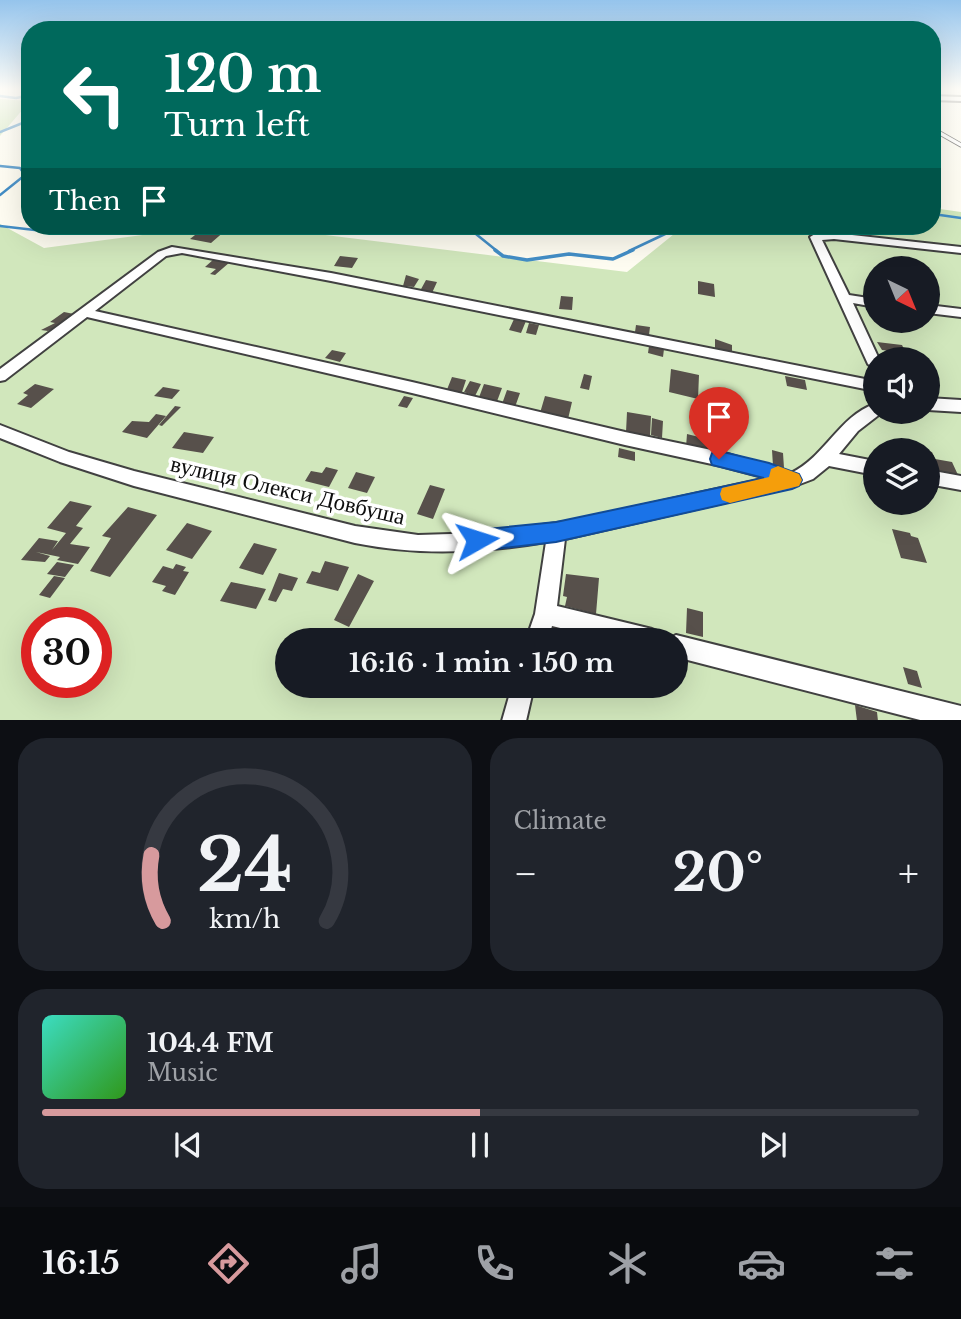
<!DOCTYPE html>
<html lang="en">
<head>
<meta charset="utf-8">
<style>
	body { margin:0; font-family:"Libre Baskerville",serif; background:#20242c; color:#f1f3f6; height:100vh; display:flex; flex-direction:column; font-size:26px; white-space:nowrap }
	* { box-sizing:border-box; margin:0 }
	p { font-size:23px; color:#9ea1a6 }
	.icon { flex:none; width:38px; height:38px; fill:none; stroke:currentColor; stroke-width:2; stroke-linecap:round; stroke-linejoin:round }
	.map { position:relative; height:720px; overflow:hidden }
	.side { display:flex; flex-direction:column; gap:18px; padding:18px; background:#0d0f14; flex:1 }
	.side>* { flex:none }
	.banner { position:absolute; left:21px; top:21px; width:920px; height:214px; border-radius:28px; box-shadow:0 7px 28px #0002; background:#00695c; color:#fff; overflow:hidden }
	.needle { width:46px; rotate:137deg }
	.fabs { position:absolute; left:863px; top:256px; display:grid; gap:14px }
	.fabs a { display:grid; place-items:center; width:77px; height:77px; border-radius:50%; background:#171b24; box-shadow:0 7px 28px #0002; font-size:35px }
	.speed { position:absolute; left:21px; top:607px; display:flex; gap:14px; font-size:35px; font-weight:700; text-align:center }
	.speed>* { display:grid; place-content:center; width:91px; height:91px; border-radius:50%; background:#171b24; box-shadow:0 7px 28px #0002; line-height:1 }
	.speed .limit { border:10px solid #d22; background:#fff; color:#111 }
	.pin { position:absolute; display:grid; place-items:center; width:60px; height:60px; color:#fff; margin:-72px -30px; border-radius:50% 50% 50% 0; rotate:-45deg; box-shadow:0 0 7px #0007 }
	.pin .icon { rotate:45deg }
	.me { position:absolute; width:77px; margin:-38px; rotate:84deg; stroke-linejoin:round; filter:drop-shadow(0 0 5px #0008) }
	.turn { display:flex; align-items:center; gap:24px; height:147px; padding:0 28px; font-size:32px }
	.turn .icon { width:91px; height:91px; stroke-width:2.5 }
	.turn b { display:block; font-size:49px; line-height:60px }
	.then { display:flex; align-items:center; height:66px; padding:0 28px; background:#0003; gap:14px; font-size:26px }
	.big { font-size:52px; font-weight:700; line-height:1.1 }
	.side .widget { flex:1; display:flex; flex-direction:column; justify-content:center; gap:10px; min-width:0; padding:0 24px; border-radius:28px; background:#20242c }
	.side .dial { align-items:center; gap:0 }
	.dial svg { height:182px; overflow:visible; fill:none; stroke:#363941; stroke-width:7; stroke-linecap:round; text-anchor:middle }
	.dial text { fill:#f1f3f6; stroke:none }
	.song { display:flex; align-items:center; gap:21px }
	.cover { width:84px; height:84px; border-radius:10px; background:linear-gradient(135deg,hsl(170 70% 55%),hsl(110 70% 35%)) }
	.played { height:7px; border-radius:4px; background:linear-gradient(90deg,#d79a9d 50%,#363941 50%) }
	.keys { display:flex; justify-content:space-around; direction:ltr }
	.heat { display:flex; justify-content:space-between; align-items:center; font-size:38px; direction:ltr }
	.side .tiles { flex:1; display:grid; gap:18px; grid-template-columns:1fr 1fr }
	.widget:last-child { grid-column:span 2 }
	.trip { position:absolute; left:275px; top:628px; width:413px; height:70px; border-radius:35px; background:#171b24; box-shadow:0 7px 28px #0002; font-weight:700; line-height:70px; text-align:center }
	.dock { display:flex; height:112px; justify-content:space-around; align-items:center; background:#090b0e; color:#9ea1a6 }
	.dock .icon { width:49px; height:49px }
	.dock .active { color:#d79a9d }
	.dock b { font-size:32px; color:#f1f3f6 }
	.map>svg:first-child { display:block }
	.green { fill:#d1e7bc; fill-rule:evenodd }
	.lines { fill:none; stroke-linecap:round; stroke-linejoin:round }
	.stream-far1 { stroke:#438ec6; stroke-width:2.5 }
	.stream { stroke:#438ec6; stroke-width:3.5 }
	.building { fill:#57504b }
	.service-casing { stroke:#414141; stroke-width:5 }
	.minor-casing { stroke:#414141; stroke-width:4 }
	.service { stroke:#fff; stroke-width:3.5 }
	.minor { fill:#fff; fill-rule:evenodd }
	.route { fill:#1a73e8; stroke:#114b97; stroke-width:2 }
	.slow { fill:#f59e0b }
	.labels { text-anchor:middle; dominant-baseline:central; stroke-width:7; stroke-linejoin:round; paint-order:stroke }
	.near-street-label { font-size:23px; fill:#0e0e0e; stroke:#fff }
</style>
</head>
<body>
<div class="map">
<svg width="961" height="721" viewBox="0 0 961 721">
	<rect width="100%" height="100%" fill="#fefcf1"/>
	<!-- green -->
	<path class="green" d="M 0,99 L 30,101 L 0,136 Z
		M 933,208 L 961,212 L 961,720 L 0,720 L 0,224 L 44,248 L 211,226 L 251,226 L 627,272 L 684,226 L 933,226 ZM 875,268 L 928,268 L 928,320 L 875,320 ZM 875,359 L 928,359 L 928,411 L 875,411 ZM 875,450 L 928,450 L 928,502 L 875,502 ZM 37,623 L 96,623 L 96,682 L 37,682 ZM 287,640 L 676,640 L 676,686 L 287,686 Z"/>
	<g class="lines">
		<!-- stream-far1 -->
		<path class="stream-far1" d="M 0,96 L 16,98 L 30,95
			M 0,132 L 30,120
			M 0,166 L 20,168 L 25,175 L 0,195
			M 933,214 L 961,218
			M 0,226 L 52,232 L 85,226
			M 319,226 L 329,229 L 359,226
			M 466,226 L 497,251
			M 629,251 L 682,226"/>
		<!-- stream -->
		<path class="stream" d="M 495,250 L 503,256 L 527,260 L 569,254 L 613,259 L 633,250"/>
	</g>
	<!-- building -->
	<path class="building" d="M 214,226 L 225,228 L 223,230 L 226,230 L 211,243 L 190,239 L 205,227 Z
		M 340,256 L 358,258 L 352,268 L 334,266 Z
		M 214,259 L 225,262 L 230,262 L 215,275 L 210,274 L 216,269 L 205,267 Z
		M 406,275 L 419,279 L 414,287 L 403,286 Z
		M 426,280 L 437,282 L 432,293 L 420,291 Z
		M 698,281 L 714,284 L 715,297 L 698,294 Z
		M 561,296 L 573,297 L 572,310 L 559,309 Z
		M 64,312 L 74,314 L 54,328 L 48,331 L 41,330 L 55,323 L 50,322 Z
		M 514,319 L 526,321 L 521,333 L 509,330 Z
		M 529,323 L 539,325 L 536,335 L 526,333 Z
		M 636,325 L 650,327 L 649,335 L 635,332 Z
		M 715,339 L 732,345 L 732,352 L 715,348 Z
		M 877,342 L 902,345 L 906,353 L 882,350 Z
		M 649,346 L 664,349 L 663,357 L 648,353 Z
		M 332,350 L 346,353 L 340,362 L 325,358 Z
		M 671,369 L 699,375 L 698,399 L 669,392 Z
		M 584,374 L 592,376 L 589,390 L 580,388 Z
		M 785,376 L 805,380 L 807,390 L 787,386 Z
		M 452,377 L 466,380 L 461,395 L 446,392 Z
		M 470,381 L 481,384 L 475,396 L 464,392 Z
		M 35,384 L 54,389 L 31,408 L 17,404 L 28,395 L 23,393 Z
		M 484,384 L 502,388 L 496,404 L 478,400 Z
		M 163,387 L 180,390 L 172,399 L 154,396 Z
		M 507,390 L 520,393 L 515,407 L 502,404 Z
		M 404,396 L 413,398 L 407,408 L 398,406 Z
		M 545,396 L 572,402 L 568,419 L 540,413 Z
		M 175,406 L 181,407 L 162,426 L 159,425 Z
		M 627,412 L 651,416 L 650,437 L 626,432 Z
		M 156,414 L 166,416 L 147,438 L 122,432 L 132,421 L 149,422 Z
		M 652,418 L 663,421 L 662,438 L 651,435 Z
		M 184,432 L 214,437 L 203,453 L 172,448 Z
		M 687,434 L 707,439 L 707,448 L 686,447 Z
		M 619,448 L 635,452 L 635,461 L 618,457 Z
		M 772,450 L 783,453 L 784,468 L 773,466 Z
		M 928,451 L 932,452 L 935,459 L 952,462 L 958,475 L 928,468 Z
		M 326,467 L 338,470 L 329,487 L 305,481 L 311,471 L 322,473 Z
		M 356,472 L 375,477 L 367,493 L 348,488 Z
		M 430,485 L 445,489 L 433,519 L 417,514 Z
		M 70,501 L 92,506 L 76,526 L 83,528 L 70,544 L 90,547 L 78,564 L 57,560 L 60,557 L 36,552 L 50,556 L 45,562 L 21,560 L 39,538 L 58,541 L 52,550 L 66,533 L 47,528 Z
		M 128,507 L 157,515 L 110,577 L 90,571 L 111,538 L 102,536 Z
		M 187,523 L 212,531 L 192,559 L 166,550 Z
		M 892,529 L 910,533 L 911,536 L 918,538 L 927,563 L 901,558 Z
		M 254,543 L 277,549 L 263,575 L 239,568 Z
		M 325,561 L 349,567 L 338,591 L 306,583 L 312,571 L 320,573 Z
		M 57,562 L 74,565 L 65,577 L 47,574 Z
		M 176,564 L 186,567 L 183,571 L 189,572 L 175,595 L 162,591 L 166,586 L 152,582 L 163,566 L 173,569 Z
		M 279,573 L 298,578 L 292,591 L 283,589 L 276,602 L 268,600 Z
		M 358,574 L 374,581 L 349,627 L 334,620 Z
		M 566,574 L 599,578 L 596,614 L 565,606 L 567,597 L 563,596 Z
		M 54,576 L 65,578 L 50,598 L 39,595 Z
		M 231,582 L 266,589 L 256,609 L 220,601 Z
		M 687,608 L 703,612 L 703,637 L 686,633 Z
		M 903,667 L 917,671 L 922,688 L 908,684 Z
		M 855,705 L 877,712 L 878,721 L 857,721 Z"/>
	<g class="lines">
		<!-- service casing -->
		<g class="service-casing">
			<path id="service" d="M 933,129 L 938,132 L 933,132
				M 938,132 L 961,145"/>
		</g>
		<!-- minor casing -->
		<g class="minor-casing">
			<path id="minor" d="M 933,96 L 961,97 L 961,101 L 933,100 Z
				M 834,233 L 961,247 L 961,253 L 834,239 L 822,240 L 849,295 L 875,299 L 875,307 L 853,303 L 879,359 L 875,359 L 875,369 L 868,364 L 810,237 L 815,234 Z
				M 172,247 L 331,273 L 875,381 L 875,391 L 331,281 L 182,253 L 166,256 L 95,311 L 412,382 L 625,432 L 721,452 L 791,473 C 825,457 839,416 875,404 L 875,411 L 882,411 L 880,414 L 858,431 L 839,454 L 875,461 L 875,475 L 829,466 L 813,479 L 792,487 L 565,539 L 557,606 L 652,629 L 660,632 L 663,640 L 610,640 L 552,626 L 548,640 L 526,640 L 535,614 L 546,542 C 482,553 419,556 355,543 L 134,486 L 60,462 L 0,438 L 0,425 L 69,452 L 134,471 L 355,526 L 418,535 L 483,533 L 572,521 L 766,478 L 721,466 L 625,445 L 412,393 L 87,317 L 5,380 L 0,381 L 0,369 L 158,252 Z
				M 928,305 L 961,309 L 961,317 L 928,313 Z
				M 928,398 L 961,400 L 961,412 L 928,410 Z
				M 928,470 L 961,476 L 961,490 L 928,484 Z
				M 676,635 L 961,706 L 961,721 L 924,721 L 676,657 L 676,640 L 667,640 Z
				M 512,686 L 534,686 L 526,721 L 502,721 Z"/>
		</g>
		<!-- service -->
		<use href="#service" class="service"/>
		<!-- minor -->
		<use href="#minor" class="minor"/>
	</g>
	<!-- sky -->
	<linearGradient id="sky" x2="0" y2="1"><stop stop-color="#95c4ec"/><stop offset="0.47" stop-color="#fffef9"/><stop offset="1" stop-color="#fffef9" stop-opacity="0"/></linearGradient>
	<rect width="961" height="189" fill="url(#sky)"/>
	<!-- route -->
	<path class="route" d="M 719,451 L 769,463 L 799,474 L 802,480 L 799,486 L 792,489 L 556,542 L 477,551 L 469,548 L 466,540 L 469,533 L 477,530 L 556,522 L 764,478 L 712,465 L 710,459 L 712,453 Z"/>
	<!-- slow -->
	<path class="slow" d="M 778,466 L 799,474 L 802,480 L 799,486 L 730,503 L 722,500 L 720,494 L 722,488 L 769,477 L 771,469 Z"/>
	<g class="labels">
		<!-- near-street labels -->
		<g class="near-street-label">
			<text transform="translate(288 490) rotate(13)">вулиця Олекси Довбуша</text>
		</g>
	</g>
</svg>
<div class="fabs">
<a><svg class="needle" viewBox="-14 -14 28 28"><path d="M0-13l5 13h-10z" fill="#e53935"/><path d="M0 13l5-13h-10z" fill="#9ea1a6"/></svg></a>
<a><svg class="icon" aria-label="sound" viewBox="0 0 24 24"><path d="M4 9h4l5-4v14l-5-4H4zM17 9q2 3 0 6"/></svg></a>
<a><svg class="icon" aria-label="layers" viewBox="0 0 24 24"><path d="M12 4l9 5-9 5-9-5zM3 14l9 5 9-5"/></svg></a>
</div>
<div class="speed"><div class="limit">30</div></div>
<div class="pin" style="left:719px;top:459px;background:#d93025"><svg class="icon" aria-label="arrive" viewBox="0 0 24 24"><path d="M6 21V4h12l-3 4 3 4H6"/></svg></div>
<svg class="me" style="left:477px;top:540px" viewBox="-20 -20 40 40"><path d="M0-17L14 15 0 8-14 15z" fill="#1a73e8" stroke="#fff" stroke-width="4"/></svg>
<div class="trip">16:16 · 1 min · 150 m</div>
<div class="banner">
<div class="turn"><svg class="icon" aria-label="left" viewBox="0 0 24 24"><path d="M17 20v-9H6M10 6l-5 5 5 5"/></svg><div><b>120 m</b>Turn left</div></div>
<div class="then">Then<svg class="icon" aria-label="arrive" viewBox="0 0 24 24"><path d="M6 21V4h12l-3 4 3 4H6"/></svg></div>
</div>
</div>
<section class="side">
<div class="tiles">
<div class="widget dial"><svg viewBox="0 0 100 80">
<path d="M14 69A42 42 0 1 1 86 69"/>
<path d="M14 69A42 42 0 0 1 9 40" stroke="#d79a9d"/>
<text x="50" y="56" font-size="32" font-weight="700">24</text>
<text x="50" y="72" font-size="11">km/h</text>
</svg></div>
<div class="widget"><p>Climate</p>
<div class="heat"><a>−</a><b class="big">20°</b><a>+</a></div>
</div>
<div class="widget">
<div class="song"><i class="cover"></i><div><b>104.4 FM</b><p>Music</p></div></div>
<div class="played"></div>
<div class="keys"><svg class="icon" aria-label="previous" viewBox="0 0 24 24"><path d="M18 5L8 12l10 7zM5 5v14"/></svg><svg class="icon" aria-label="pause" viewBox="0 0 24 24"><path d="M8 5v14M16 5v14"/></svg><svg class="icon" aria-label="next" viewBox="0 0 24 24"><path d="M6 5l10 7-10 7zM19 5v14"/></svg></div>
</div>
</div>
</section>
<nav class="dock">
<b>16:15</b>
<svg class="icon active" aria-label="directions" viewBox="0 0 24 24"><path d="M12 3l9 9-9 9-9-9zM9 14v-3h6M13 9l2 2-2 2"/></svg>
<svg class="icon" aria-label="music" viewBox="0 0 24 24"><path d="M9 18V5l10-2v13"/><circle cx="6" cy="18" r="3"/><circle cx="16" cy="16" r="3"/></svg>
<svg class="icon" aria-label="phone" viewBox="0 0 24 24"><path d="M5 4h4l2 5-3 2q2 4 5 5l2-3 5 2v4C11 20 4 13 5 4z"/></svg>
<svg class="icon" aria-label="climate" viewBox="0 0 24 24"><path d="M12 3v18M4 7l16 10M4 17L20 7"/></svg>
<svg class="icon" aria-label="car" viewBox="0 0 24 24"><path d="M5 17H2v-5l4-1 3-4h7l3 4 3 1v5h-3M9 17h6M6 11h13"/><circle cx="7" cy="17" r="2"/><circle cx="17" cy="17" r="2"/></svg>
<svg class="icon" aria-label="filters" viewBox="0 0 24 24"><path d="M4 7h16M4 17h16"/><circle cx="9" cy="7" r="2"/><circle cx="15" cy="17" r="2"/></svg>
</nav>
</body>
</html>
